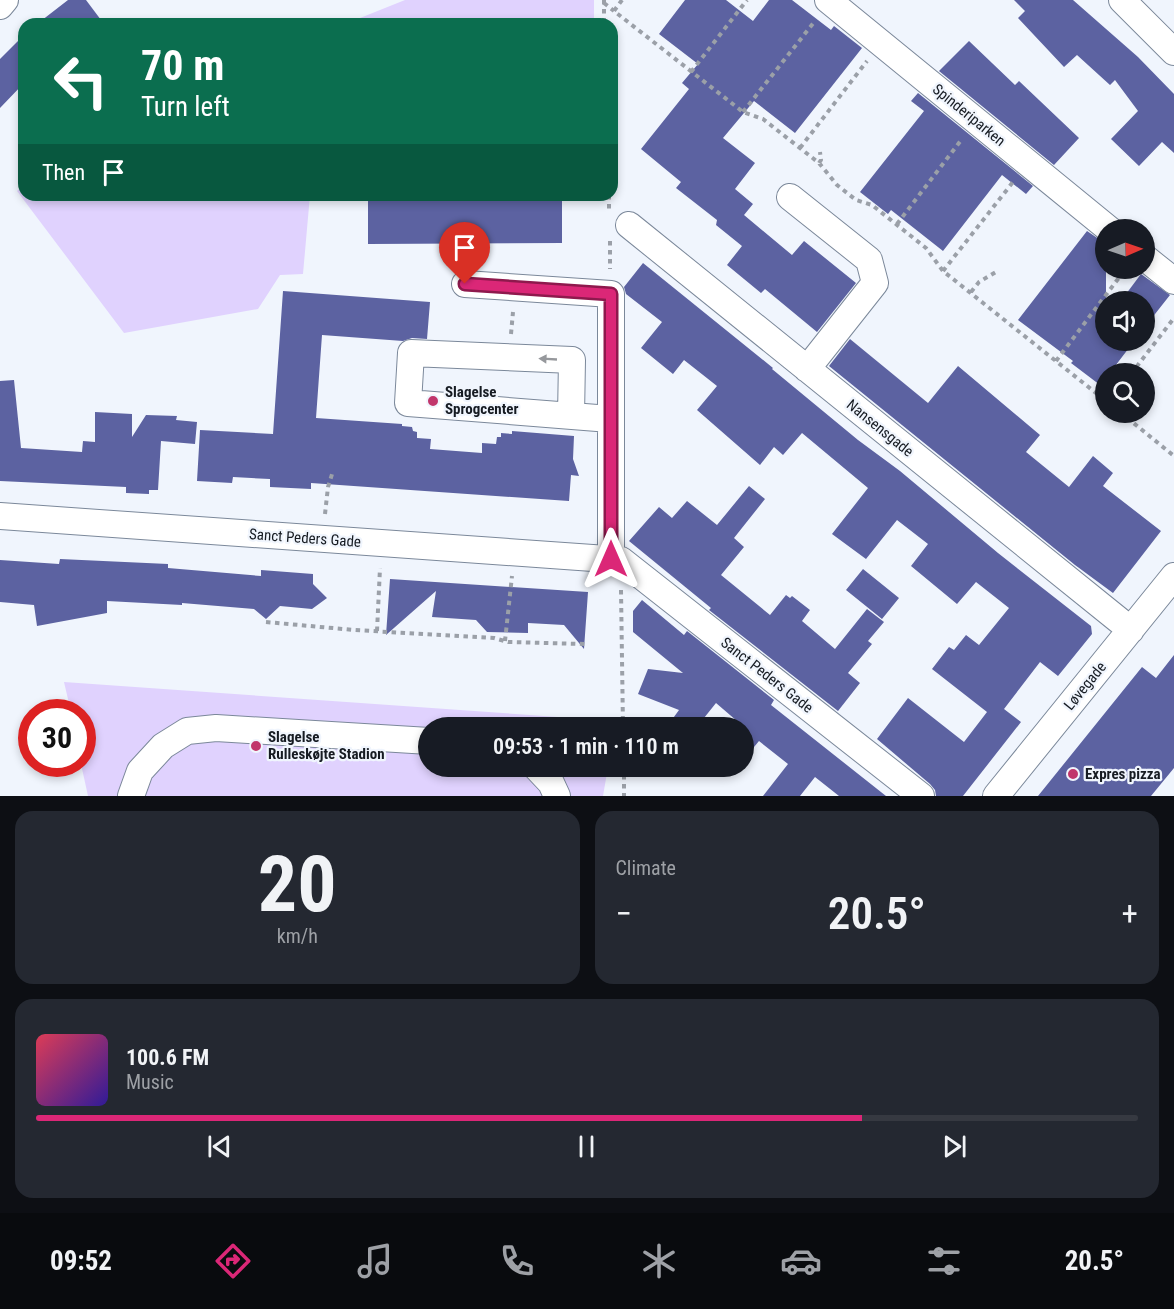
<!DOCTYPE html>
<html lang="en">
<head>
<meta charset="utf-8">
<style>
	body { margin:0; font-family:"Roboto Condensed",sans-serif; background:#242831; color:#f1f3f6; height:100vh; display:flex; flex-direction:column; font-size:22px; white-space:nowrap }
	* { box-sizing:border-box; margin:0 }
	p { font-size:20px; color:#9ea1a6 }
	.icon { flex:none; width:33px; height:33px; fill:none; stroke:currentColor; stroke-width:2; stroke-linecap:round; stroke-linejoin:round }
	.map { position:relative; height:796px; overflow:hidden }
	.drawer { display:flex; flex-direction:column; gap:15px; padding:15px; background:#0d0f14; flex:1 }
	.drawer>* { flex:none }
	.guide { position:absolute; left:18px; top:18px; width:600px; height:183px; border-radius:18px; box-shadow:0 3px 9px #0003; background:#0b6e4f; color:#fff; overflow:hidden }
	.needle { width:39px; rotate:88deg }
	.tools { position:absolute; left:1095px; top:219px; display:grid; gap:12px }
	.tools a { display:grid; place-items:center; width:60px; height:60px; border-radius:50%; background:#171b24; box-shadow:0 3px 9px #0003; font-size:30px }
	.speed { position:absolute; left:18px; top:699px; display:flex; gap:12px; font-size:30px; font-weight:700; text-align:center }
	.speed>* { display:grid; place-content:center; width:78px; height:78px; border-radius:50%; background:#171b24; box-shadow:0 3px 9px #0003; line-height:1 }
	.speed .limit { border:9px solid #d22; background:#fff; color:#111 }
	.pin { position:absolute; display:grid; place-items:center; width:51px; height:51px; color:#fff; margin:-62px -26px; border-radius:50% 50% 50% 0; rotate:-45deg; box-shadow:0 0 6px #0007 }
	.pin .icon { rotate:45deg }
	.me { position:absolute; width:66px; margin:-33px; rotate:0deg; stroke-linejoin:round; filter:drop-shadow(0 0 4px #0008) }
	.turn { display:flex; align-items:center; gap:21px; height:126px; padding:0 24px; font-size:27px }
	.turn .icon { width:78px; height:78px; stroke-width:2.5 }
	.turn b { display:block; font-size:42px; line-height:51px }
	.then { display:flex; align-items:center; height:57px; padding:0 24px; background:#0003; gap:12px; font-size:22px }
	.big { font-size:45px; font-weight:600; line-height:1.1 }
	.drawer .card { flex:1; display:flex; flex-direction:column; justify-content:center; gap:9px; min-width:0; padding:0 21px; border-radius:18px; background:#242831 }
	.drawer .dial { align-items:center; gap:0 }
	.dial b { font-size:78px; line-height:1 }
	.song { display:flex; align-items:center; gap:18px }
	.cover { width:72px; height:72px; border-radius:9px; background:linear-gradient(135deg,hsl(350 70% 55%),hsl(250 70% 35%)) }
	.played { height:6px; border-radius:3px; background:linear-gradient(90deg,#db2777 75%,#363941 75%) }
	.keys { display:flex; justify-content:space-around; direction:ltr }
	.heat { display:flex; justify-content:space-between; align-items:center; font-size:33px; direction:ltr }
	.drawer .tiles { flex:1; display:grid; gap:15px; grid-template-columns:1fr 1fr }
	.card:last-child { grid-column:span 2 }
	.trip { position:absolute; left:418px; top:717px; width:336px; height:60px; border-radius:30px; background:#171b24; box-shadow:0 3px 9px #0003; font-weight:600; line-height:60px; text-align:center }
	.tabs { display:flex; height:96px; justify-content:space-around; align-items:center; background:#090b0e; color:#9ea1a6 }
	.tabs .icon { width:42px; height:42px }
	.tabs .selected { color:#db2777 }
	.tabs b { font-size:27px; color:#f1f3f6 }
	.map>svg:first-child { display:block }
	.green { fill:#e0d2fe }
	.building { fill:#5c62a1 }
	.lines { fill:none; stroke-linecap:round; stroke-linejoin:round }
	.minor-casing { stroke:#7b889a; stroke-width:28 }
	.path { stroke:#9ba0a8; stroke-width:4; stroke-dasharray:4.5 4.5; stroke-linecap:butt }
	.minor { stroke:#fff; stroke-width:26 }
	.oneway { fill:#96989c }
	.route-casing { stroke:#8e194d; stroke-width:15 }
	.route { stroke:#db2777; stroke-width:10 }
	.poi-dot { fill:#c1366b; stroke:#f0f5fd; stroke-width:2 }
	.labels { text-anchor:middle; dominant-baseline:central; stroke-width:4.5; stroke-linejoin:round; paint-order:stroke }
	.street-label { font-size:15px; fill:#161b22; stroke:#f0f5fd }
	.poi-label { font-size:15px; font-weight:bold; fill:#161b22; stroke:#f0f5fd; text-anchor:start }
</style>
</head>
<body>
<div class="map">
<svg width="1174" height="796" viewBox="0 0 1174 796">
	<rect width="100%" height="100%" fill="#f0f5fd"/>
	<!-- green -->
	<path class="green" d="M 405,0 L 594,0 L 594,24 L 345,24 Z
		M 24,184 L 24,195 L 310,195 L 303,274 L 280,275 L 258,309 L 124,333 L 17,191 Z
		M 64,682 L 615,721 L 614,728 L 429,728 L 429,766 L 608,767 L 603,796 L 88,796 L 81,764 L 82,712 L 71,712 Z"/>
	<!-- building -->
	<path class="building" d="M 68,0 L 86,0 L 104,24 L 37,24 Z
		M 685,0 L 726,0 L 753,21 L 769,0 L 792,0 L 831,30 L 834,26 L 862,48 L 795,133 L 754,101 L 723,138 L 755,163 L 735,189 L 753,204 L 744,215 L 792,255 L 804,241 L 856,283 L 817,332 L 765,289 L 761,293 L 727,265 L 742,246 L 716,225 L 717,220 L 676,188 L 681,182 L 641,149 L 689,89 L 682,83 L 698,64 L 659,34 Z
		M 1014,0 L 1073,0 L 1138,57 L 1174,94 L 1174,153 L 1162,142 L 1139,166 L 1111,139 L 1138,111 L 1115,80 L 1110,85 L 1077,55 L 1064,67 L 1018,18 L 1025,11 Z
		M 24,35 L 24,83 L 0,108 L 0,59 Z
		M 969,41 L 1015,85 L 1019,81 L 1079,138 L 1054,165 L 939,71 Z
		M 918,93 L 1033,186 L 1026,194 L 1002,175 L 943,251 L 891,210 L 888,214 L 860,192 L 924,111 L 911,101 Z
		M 368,195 L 562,195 L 562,243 L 368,244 Z
		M 1087,231 L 1106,244 L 1106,340 L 1135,340 L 1109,374 L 1106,374 L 1106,378 L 1100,385 L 1071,363 L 1073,361 L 1018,320 Z
		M 643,263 L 773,368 L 772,369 L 858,440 L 900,471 L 998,553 L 1091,626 L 1092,634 L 1058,676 L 1040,662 L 1004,709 L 1021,722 L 963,796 L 936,796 L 935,790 L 930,784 L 877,739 L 908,698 L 964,742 L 987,712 L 932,669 L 949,647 L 954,650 L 966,635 L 979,645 L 1009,608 L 976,582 L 957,604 L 911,566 L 928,544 L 897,520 L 866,559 L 832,534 L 868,488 L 802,433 L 783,455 L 774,447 L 760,465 L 697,410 L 717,386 L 684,360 L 673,374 L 641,348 L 662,322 L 626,294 L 624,287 Z
		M 1141,274 L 1170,295 L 1144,328 L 1144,302 L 1120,302 Z
		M 283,291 L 430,302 L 427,339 L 412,338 L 403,341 L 322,335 L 316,418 L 402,424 L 402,426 L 412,427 L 413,431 L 417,432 L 417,438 L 431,439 L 430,449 L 482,453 L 482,443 L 496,444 L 497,437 L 501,437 L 501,433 L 512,434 L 512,431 L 574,436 L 573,459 L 579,476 L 571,475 L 569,501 L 311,483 L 311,489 L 270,487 L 270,479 L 233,477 L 232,483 L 197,481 L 200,430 L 273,434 Z
		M 850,339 L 928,403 L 958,366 L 1040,435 L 1026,452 L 1069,487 L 1093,456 L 1113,473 L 1103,486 L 1161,531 L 1113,593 L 1075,565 L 829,366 Z
		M 14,380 L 21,448 L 82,452 L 83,441 L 95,442 L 95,412 L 132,414 L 132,437 L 146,415 L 177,416 L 176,420 L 197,422 L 195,444 L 161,441 L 158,490 L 149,490 L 149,494 L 126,493 L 126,487 L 0,481 L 0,381 Z
		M 749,486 L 765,499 L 734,538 L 744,547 L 721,575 L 770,615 L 786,595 L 790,598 L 792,596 L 810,610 L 802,621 L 835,649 L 867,609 L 884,622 L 868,641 L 872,644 L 848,673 L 860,683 L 838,711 L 709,610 L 711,608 L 629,541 L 659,507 L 672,518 L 687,501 L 717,525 Z
		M 60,559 L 168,564 L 168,568 L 261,576 L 261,570 L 313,574 L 313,584 L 327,598 L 312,609 L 280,606 L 266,619 L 254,609 L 182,603 L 182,605 L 107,601 L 107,613 L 37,626 L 34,605 L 0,602 L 0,560 L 59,564 Z
		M 863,569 L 899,598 L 882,619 L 846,590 Z
		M 390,579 L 588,592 L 584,649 L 564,625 L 528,623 L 528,633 L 487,632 L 476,620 L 432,617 L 436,591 L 386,635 Z
		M 642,600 L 684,635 L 687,631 L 774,700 L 771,705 L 886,796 L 839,796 L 815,777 L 800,796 L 763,796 L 788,764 L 759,741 L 744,759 L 744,727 L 716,703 L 696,728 L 666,728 L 679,710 L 638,694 L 648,669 L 683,673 L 633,632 L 633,611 Z
		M 1174,655 L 1174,768 L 1151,796 L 1038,796 L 1142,667 L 1156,678 Z"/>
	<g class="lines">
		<!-- minor casing -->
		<g class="minor-casing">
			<path id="minor" d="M 828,0 L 1110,230
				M 1122,0 L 1174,52
				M 0,6 L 5,0
				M 790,197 L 869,260 L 875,283 L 807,369
				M 629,225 L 1131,630
				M 1144,257 L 1174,281
				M 465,284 L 611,294 L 611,559
				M 571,416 L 572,360 L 411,353 L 408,403 L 610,419
				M 0,516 L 621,560 L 921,796
				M 535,766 L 551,783 L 557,796
				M 131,796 L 140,771 L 163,746 L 187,731 L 216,728 L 429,741
				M 996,796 L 1174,576"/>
		</g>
		<!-- path -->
		<path class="path" d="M 604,0 L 604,24
			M 622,0 L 614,11 L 743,112 L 763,119 L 819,163 L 837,185 L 856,200 L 872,205 L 926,248 L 943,271 L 1106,401
			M 604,3 L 614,11
			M 691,72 L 747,0
			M 743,112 L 815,21
			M 800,148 L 867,61
			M 819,163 L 821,160 L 820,152
			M 609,195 L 609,209
			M 897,224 L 962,139
			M 610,241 L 610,269
			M 943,271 L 1013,182
			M 971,292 L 979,282 L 996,272
			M 511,334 L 513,312
			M 1056,361 L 1124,271
			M 1131,374 L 1174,318
			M 1120,412 L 1174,456
			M 325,514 L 328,487 L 333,471
			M 621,590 L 623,728
			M 266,622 L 354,630 L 494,638 L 508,642 L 585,644
			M 377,631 L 380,568
			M 505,641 L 512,576
			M 624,766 L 624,796"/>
		<!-- minor -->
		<use href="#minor" class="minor"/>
	</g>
	<!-- one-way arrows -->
	<defs><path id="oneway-solid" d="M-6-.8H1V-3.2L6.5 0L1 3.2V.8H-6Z" transform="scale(1.5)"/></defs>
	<use class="oneway" href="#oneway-solid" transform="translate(548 359) rotate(-177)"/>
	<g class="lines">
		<!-- route casing -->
		<g class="route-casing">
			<path id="route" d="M 465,284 L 611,294 L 611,559"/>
		</g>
		<!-- route -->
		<use href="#route" class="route"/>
	</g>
	<!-- markers -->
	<g class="poi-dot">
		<circle cx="433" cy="401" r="6"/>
		<circle cx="256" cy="746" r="6"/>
		<circle cx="1073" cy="774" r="6"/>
	</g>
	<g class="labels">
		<!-- street labels -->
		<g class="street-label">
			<text transform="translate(969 115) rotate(39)">Spinderiparken</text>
			<text transform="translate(880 428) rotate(39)">Nansensgade</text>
			<text transform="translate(305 538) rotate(4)">Sanct Peders Gade</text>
			<text transform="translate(767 675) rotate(38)">Sanct Peders Gade</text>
			<text transform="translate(1085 686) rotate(-51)">Løvegade</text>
		</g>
		<!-- poi labels -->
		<g class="poi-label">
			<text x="445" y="392">Slagelse<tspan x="445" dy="17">Sprogcenter</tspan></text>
			<text x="268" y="737">Slagelse<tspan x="268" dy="17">Rulleskøjte Stadion</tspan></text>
			<text x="1085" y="774">Expres pizza</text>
		</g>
	</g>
</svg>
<div class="tools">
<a><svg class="needle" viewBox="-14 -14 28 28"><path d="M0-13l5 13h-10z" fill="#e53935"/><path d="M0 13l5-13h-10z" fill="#9ea1a6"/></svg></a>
<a><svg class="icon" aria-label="sound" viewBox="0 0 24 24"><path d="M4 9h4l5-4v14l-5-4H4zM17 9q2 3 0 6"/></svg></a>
<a><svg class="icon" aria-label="search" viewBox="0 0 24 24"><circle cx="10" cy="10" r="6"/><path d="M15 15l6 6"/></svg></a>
</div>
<div class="speed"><div class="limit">30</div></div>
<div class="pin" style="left:465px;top:284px;background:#d93025"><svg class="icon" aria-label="arrive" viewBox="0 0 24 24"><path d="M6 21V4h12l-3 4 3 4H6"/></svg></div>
<svg class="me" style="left:611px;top:559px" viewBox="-20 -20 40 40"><path d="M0-17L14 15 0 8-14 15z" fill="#db2777" stroke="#fff" stroke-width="4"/></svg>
<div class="trip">09:53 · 1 min · 110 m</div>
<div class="guide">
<div class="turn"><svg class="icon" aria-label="left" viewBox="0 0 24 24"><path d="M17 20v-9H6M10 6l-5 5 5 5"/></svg><div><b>70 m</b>Turn left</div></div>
<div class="then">Then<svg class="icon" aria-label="arrive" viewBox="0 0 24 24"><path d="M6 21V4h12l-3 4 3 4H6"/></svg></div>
</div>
</div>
<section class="drawer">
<div class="tiles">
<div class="card dial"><b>20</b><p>km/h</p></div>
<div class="card"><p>Climate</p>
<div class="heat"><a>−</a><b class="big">20.5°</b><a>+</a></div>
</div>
<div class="card">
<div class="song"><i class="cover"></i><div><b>100.6 FM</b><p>Music</p></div></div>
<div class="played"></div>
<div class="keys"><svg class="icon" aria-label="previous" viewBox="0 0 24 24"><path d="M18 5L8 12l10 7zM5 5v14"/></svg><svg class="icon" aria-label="pause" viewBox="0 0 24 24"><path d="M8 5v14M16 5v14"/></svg><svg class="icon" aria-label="next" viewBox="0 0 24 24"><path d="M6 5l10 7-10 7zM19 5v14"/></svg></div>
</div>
</div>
</section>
<nav class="tabs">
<b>09:52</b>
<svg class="icon selected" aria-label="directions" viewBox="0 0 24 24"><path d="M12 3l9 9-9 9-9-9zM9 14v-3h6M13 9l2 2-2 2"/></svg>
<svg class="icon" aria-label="music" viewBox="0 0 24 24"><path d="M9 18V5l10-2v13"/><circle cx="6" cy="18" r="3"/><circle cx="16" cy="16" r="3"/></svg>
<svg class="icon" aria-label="phone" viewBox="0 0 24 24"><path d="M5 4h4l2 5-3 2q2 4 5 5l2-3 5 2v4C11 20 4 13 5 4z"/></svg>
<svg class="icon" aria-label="climate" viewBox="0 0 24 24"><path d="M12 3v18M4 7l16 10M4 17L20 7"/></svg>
<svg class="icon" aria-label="car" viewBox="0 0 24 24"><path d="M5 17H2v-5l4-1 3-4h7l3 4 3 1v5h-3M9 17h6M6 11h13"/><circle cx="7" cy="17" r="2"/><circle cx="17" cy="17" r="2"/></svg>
<svg class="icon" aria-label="filters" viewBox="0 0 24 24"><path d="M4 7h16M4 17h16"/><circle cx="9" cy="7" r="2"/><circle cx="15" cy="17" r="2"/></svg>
<b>20.5°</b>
</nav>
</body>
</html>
